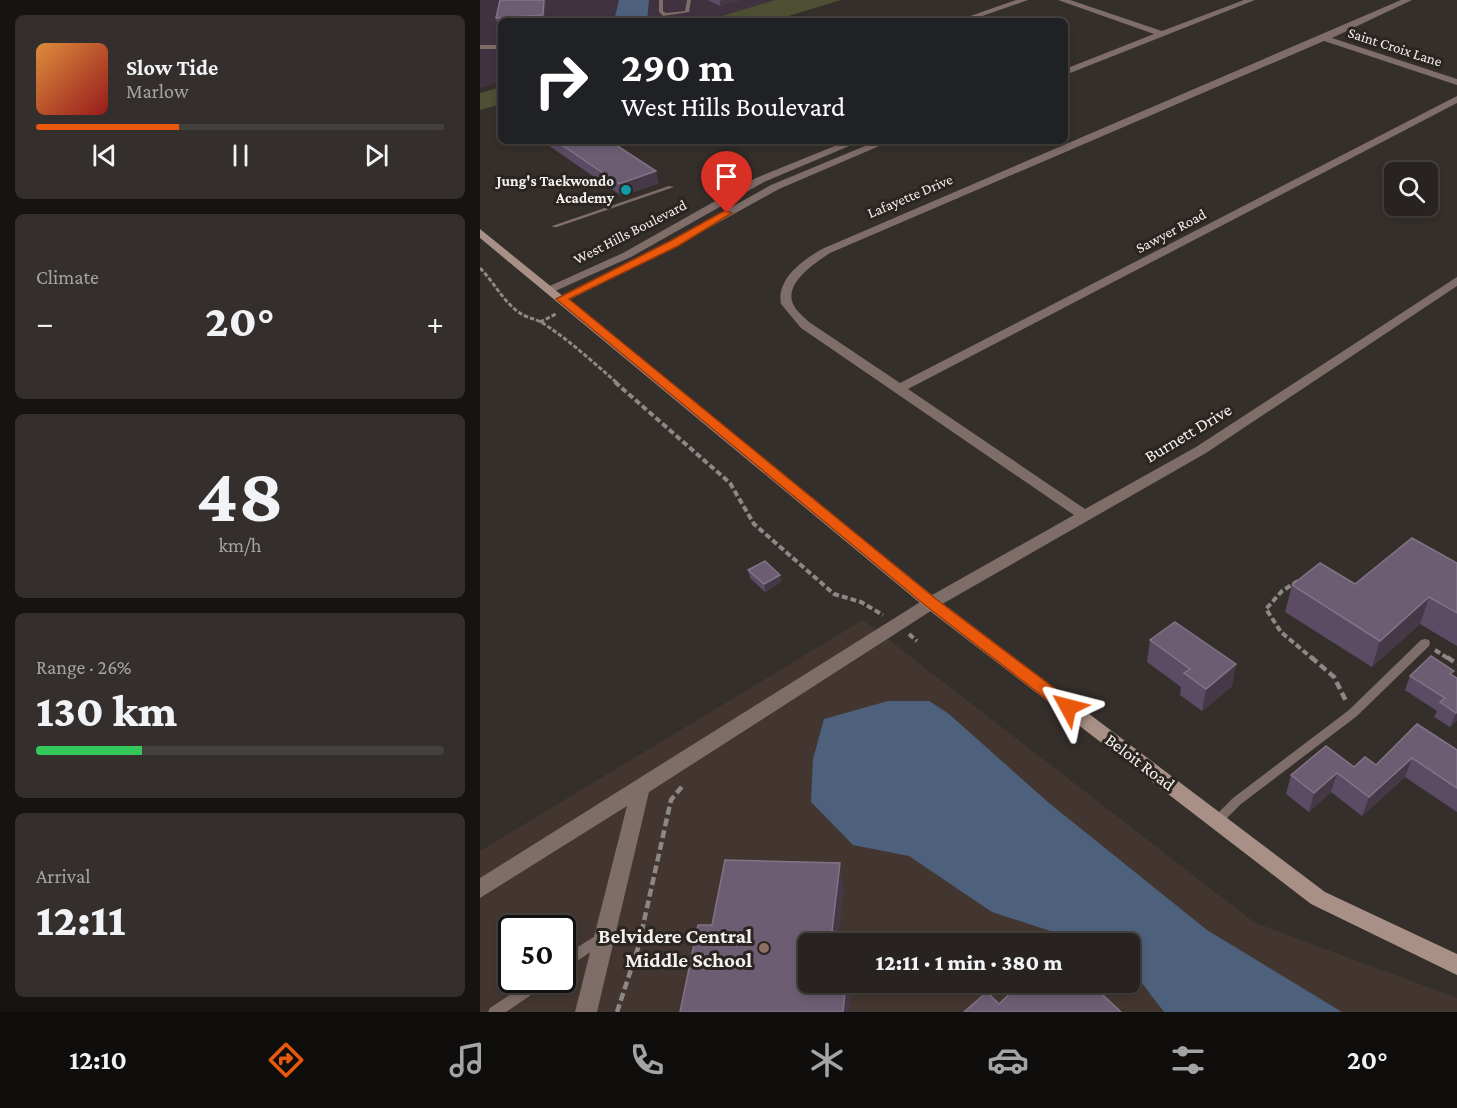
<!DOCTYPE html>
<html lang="en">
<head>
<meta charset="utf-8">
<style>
	body { margin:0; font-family:"Crimson Pro",serif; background:#342f2d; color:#f1f3f6; height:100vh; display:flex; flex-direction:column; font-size:22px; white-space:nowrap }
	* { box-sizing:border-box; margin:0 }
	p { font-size:20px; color:#a5a4a5 }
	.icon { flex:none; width:33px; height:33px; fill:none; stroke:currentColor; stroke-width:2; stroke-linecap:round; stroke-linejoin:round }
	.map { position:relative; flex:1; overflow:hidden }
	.side { display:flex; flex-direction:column; gap:15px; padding:15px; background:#161312; width:480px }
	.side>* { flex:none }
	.guide { position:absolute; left:18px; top:18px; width:570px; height:126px; border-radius:9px; box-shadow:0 3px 9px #0003,0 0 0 2px #44403e; background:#202124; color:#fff; overflow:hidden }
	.tools { position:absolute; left:904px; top:162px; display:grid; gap:12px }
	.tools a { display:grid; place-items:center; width:54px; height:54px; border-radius:9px; background:#282320; box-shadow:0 3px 9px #0003,0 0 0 2px #44403e; font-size:30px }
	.speed { position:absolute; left:18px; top:915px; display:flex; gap:12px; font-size:30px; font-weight:700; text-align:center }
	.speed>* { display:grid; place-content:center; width:78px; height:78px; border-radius:50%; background:#282320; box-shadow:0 3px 9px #0003,0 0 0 2px #44403e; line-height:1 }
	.speed .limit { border:3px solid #111; border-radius:9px; background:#fff; color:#111 }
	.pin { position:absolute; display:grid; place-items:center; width:51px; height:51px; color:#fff; margin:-62px -26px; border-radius:50% 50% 50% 0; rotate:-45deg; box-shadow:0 0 6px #0007 }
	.pin .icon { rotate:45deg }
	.me { position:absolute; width:66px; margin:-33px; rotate:308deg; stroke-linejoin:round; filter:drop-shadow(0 0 4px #0008) }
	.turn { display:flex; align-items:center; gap:21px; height:126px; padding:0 24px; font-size:27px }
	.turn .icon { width:78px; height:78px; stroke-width:2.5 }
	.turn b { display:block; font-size:42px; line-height:51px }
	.big { font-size:45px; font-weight:800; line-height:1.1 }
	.side .tile { flex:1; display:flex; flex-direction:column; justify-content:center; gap:9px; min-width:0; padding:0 21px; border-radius:9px; background:#342f2d }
	.side .dial { align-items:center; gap:0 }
	.dial b { font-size:78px; line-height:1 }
	.song { display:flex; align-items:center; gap:18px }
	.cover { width:72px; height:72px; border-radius:9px; background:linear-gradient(135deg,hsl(30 70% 55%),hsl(0 70% 35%)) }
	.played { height:6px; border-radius:3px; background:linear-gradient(90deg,#ea580c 35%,#44403e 35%) }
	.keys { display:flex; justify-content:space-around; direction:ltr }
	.heat { display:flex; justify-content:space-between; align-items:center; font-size:33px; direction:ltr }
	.charge { height:9px; border-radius:4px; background:linear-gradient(90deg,#34c759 26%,#44403e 0) }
	.trip { position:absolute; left:318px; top:933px; width:342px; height:60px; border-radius:9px; background:#282320; box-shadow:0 3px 9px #0003,0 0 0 2px #44403e; font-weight:800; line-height:60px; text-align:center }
	.tab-bar { display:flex; height:96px; justify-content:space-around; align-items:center; background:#100e0d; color:#a5a4a5 }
	.tab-bar .icon { width:42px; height:42px }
	.tab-bar .current { color:#ea580c }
	.tab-bar b { font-size:27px; color:#f1f3f6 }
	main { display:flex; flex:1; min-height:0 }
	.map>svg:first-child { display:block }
	.commercial { fill:#41323f }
	.built { fill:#433630; fill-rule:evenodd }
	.green { fill:#4e5033 }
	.water { fill:#4d617c }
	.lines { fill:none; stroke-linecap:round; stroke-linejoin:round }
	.path-far3 { stroke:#8d8885; stroke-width:2; stroke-dasharray:4 1.5; stroke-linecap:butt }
	.path-far2 { stroke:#8d8885; stroke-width:3; stroke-dasharray:4.5 2; stroke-linecap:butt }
	.path-far1 { stroke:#8d8885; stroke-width:4; stroke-dasharray:6 3; stroke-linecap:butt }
	.path { stroke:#8d8885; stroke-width:4.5; stroke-dasharray:8 4; stroke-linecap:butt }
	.service { fill:#7e6d68; fill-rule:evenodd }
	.minor { fill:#7e6d68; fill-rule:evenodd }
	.secondary { fill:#a99086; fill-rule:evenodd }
	.wall { fill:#5b4b64 }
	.shaded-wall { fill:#453947 }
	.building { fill:#6c5d73; stroke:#817486; stroke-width:1.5 }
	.route { fill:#ea580c; stroke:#983908; stroke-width:1.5 }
	.culture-dot { fill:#0f9aa8; stroke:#2b2521; stroke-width:2 }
	.education-dot { fill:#8d6e63; stroke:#2b2521; stroke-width:2 }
	.labels { text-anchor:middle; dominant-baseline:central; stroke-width:6; stroke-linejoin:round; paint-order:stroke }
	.far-street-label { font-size:15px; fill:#f4f0ee; stroke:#2b2521 }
	.far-poi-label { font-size:15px; font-weight:bold; fill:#f4f0ee; stroke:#2b2521; text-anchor:end }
	.street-label { font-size:18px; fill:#f4f0ee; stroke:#2b2521 }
	.near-poi-label { font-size:21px; font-weight:bold; fill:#f4f0ee; stroke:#2b2521; text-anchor:end }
</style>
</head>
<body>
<main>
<section class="side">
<div class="tile">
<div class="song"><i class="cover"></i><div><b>Slow Tide</b><p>Marlow</p></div></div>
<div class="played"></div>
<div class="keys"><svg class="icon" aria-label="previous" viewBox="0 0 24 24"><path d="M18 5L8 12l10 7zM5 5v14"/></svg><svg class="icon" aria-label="pause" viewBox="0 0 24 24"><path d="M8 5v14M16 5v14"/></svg><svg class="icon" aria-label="next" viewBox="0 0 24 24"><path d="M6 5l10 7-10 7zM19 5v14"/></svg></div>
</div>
<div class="tile"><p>Climate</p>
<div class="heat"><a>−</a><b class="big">20°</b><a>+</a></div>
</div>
<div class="tile dial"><b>48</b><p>km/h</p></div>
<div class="tile"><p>Range · 26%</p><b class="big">130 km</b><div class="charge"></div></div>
<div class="tile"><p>Arrival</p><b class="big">12:11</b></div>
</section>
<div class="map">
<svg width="977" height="1012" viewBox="0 0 977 1012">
	<rect width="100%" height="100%" fill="#352f2b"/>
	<!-- commercial -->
	<path class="commercial" d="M 0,0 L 295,0 L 225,21 L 21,21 L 21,82 L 0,88 Z"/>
	<!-- built -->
	<path class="built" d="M 383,620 L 775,923 L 977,998 L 977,1012 L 0,1012 L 0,851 ZM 32,928 L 82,928 L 82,980 L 32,980 ZM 328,944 L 650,944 L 650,982 L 328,982 Z"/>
	<!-- green -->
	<path class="green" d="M 295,0 L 361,0 L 292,21 L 225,21 Z
		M 21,87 L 21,104 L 0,110 L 0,93 Z"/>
	<!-- water -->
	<path class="water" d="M 139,0 L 169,0 L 167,21 L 134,21 Z
		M 408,701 L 449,701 L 469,714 L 569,803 L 727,930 L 862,1012 L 684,1012 L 658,978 L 650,973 L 650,944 L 607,943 L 512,912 L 429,856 L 373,845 L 331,802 L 333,759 L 344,719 Z"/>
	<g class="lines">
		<!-- path-far3 -->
		<path class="path-far3" d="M 419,145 L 430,141"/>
		<!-- path-far2 -->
		<path class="path-far2" d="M 0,268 C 15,283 24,304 43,315 C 49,318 55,319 61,322 C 88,339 113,362 137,383
			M 60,322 L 76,314"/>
		<!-- path-far1 -->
		<path class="path-far1" d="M 135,382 L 250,483 L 274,524 L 354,594 L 381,602 L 403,615
			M 818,581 L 802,591 L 786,609 L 801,632 L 833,659
			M 429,634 L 437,641
			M 955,650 L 969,659"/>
		<!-- path -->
		<path class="path" d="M 831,657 L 854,677 L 866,701
			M 967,657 L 977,664
			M 137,1012 L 158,948 L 191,800 L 204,784"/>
		<!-- service -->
		<path class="service" d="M 179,0 L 183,0 L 183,11 L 186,13 L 205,11 L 207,0 L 211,0 L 209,12 L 183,16 L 179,12 Z
			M 0,45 L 21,45 L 21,49 L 0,49 Z
			M 189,186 L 194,187 L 77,227 L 73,227 L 72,226 Z
			M 945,639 L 949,640 L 950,643 L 949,646 L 877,716 L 761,804 L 741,824 L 737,826 L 733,824 L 731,821 L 733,818 L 753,798 L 869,710 L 941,640 Z
			M 120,933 L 124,935 L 126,939 L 124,943 L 82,971 L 82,957 Z
			M 52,980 L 68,980 L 67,984 L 26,1012 L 8,1012 L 10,1008 Z"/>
		<!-- minor -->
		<path class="minor" d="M 536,0 L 548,0 L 488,21 L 476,21 Z
			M 578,0 L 590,0 L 682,31 L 764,0 L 775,0 L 585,75 L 585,69 L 674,34 Z
			M 921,0 L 932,0 L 852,38 L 977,79 L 977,85 L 844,41 L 350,253 C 335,263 304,283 313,304 C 316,311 324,317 329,322 L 420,383 L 977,96 L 977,103 L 428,389 L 605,509 L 716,447 L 977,277 L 977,286 L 726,453 L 457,607 L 169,792 L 117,1012 L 95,1012 L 147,806 L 0,898 L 0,878 L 445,599 L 594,515 L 321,328 L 301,304 C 296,279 323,260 342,249 Z
			M 367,141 L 381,141 L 284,182 L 151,257 L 73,292 L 69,293 L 63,289 L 143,253 L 276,178 Z
			M 397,141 L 411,141 L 299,189 L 198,245 L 85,302 L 77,302 L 75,299 L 190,241 L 291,185 Z"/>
		<!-- secondary -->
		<path class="secondary" d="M 0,229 L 457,599 L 845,892 L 977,954 L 977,975 L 831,904 L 445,607 L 0,238 Z"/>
	</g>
	<!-- wall -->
	<path class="wall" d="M 66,0 L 64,20 L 21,21 L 21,23 L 17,23 L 16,18 Z
		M 227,0 L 261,0 L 240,6 Z
		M 62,141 L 130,141 L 179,183 L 142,196 Z
		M 977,563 L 977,646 L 940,624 L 892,667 L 805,612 L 812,585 L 875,584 Z
		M 268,570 L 300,575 L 301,582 L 285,592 L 270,578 Z
		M 670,640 L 756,664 L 752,686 L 722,711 L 700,695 L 701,687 L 667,662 Z
		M 972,675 L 977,720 L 970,727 L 954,717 L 957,711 L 925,690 L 930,676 Z
		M 977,750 L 977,812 L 925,777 L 882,816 L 851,792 L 829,812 L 806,794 L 811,775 L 874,767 L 896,765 Z"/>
	<!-- shaded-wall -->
	<path class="shaded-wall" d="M 64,0 L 66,0 L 64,20 L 63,15 Z
		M 242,0 L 261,0 L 240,6 L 240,1 Z
		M 176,171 L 179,183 L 142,196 L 139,184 Z
		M 300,575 L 301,582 L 285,592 L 284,584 Z
		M 949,597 L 940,624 L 892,667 L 900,641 Z
		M 756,664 L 752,686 L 722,711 L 726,689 Z
		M 977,712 L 977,720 L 970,727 L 976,713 Z
		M 932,758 L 925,777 L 882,816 L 889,797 Z
		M 857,773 L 851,792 L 829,812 L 834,793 Z
		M 360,863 L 364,891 L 357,944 L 352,931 Z
		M 366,982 L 372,982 L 369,1012 L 363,1012 Z"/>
	<!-- building -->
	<path class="building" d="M 20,0 L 64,0 L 63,15 L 16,18 Z
		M 76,141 L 130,141 L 176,171 L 139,184 Z
		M 932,538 L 977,563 L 977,613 L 949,597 L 900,641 L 812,585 L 840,563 L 875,584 Z
		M 285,561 L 300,575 L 284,584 L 268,570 Z
		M 695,622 L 756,664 L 726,689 L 704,673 L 710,669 L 670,640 Z
		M 951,656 L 974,671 L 970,674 L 977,678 L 977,712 L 976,713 L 960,702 L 965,698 L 930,676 Z
		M 937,724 L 977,750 L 977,788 L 932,758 L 889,797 L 857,773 L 834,793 L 811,775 L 846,746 L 874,767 L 885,757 L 896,765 Z
		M 245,860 L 360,863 L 352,931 L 371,935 L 370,944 L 328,944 L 328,982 L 366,982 L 363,1012 L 200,1012 L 218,925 L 232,925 Z
		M 542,982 L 609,982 L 641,1012 L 484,1012 L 507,992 L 519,1004 Z"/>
	<!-- route -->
	<path class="route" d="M 244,211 L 252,213 L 198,246 L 89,299 L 456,599 L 594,703 L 597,707 L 594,712 L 588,714 L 583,712 L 446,606 L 76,299 L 190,241 Z"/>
	<!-- markers -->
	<circle class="culture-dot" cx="146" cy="190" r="6"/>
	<circle class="education-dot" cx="284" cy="948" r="6"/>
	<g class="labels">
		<!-- far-street labels -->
		<g class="far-street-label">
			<text transform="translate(915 47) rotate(18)">Saint Croix Lane</text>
			<text transform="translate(430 196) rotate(-23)">Lafayette Drive</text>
			<text transform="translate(691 231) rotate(-28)">Sawyer Road</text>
			<text transform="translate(150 232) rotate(-27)">West Hills Boulevard</text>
		</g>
		<!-- far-poi labels -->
		<g class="far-poi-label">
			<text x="134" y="181">Jung's Taekwondo<tspan x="134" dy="17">Academy</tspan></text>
		</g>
		<!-- street labels -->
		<g class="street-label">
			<text transform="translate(708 433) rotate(-31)">Burnett Drive</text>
			<text transform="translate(660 762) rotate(37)">Beloit Road</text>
		</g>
		<!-- near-poi labels -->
		<g class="near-poi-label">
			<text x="272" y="936">Belvidere Central<tspan x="272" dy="24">Middle School</tspan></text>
		</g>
	</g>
</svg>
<div class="tools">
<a><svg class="icon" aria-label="search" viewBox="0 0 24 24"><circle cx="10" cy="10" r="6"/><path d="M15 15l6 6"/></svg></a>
</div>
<div class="speed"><div class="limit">50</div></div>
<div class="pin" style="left:247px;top:213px;background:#d93025"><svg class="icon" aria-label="arrive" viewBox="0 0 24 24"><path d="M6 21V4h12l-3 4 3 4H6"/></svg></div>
<svg class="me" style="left:588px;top:707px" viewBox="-20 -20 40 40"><path d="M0-17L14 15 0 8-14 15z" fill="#ea580c" stroke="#fff" stroke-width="4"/></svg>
<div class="trip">12:11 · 1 min · 380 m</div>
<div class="guide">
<div class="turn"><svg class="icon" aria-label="right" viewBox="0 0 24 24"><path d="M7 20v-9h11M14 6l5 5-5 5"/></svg><div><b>290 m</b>West Hills Boulevard</div></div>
</div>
</div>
</main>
<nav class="tab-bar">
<b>12:10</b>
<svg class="icon current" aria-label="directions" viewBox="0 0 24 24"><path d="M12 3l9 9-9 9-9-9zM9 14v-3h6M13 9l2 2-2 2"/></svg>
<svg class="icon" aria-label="music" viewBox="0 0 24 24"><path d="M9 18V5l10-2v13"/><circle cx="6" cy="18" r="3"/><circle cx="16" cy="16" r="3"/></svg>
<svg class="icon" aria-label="phone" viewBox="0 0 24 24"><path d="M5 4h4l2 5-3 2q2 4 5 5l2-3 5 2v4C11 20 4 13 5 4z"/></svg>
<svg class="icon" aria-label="climate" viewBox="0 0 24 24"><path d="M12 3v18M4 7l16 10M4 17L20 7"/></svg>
<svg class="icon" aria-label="car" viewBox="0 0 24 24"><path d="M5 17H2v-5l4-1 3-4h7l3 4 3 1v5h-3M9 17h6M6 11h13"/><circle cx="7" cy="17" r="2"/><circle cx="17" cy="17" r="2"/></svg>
<svg class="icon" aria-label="filters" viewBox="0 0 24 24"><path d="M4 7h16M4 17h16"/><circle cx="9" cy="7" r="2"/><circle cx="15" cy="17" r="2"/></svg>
<b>20°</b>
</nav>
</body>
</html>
